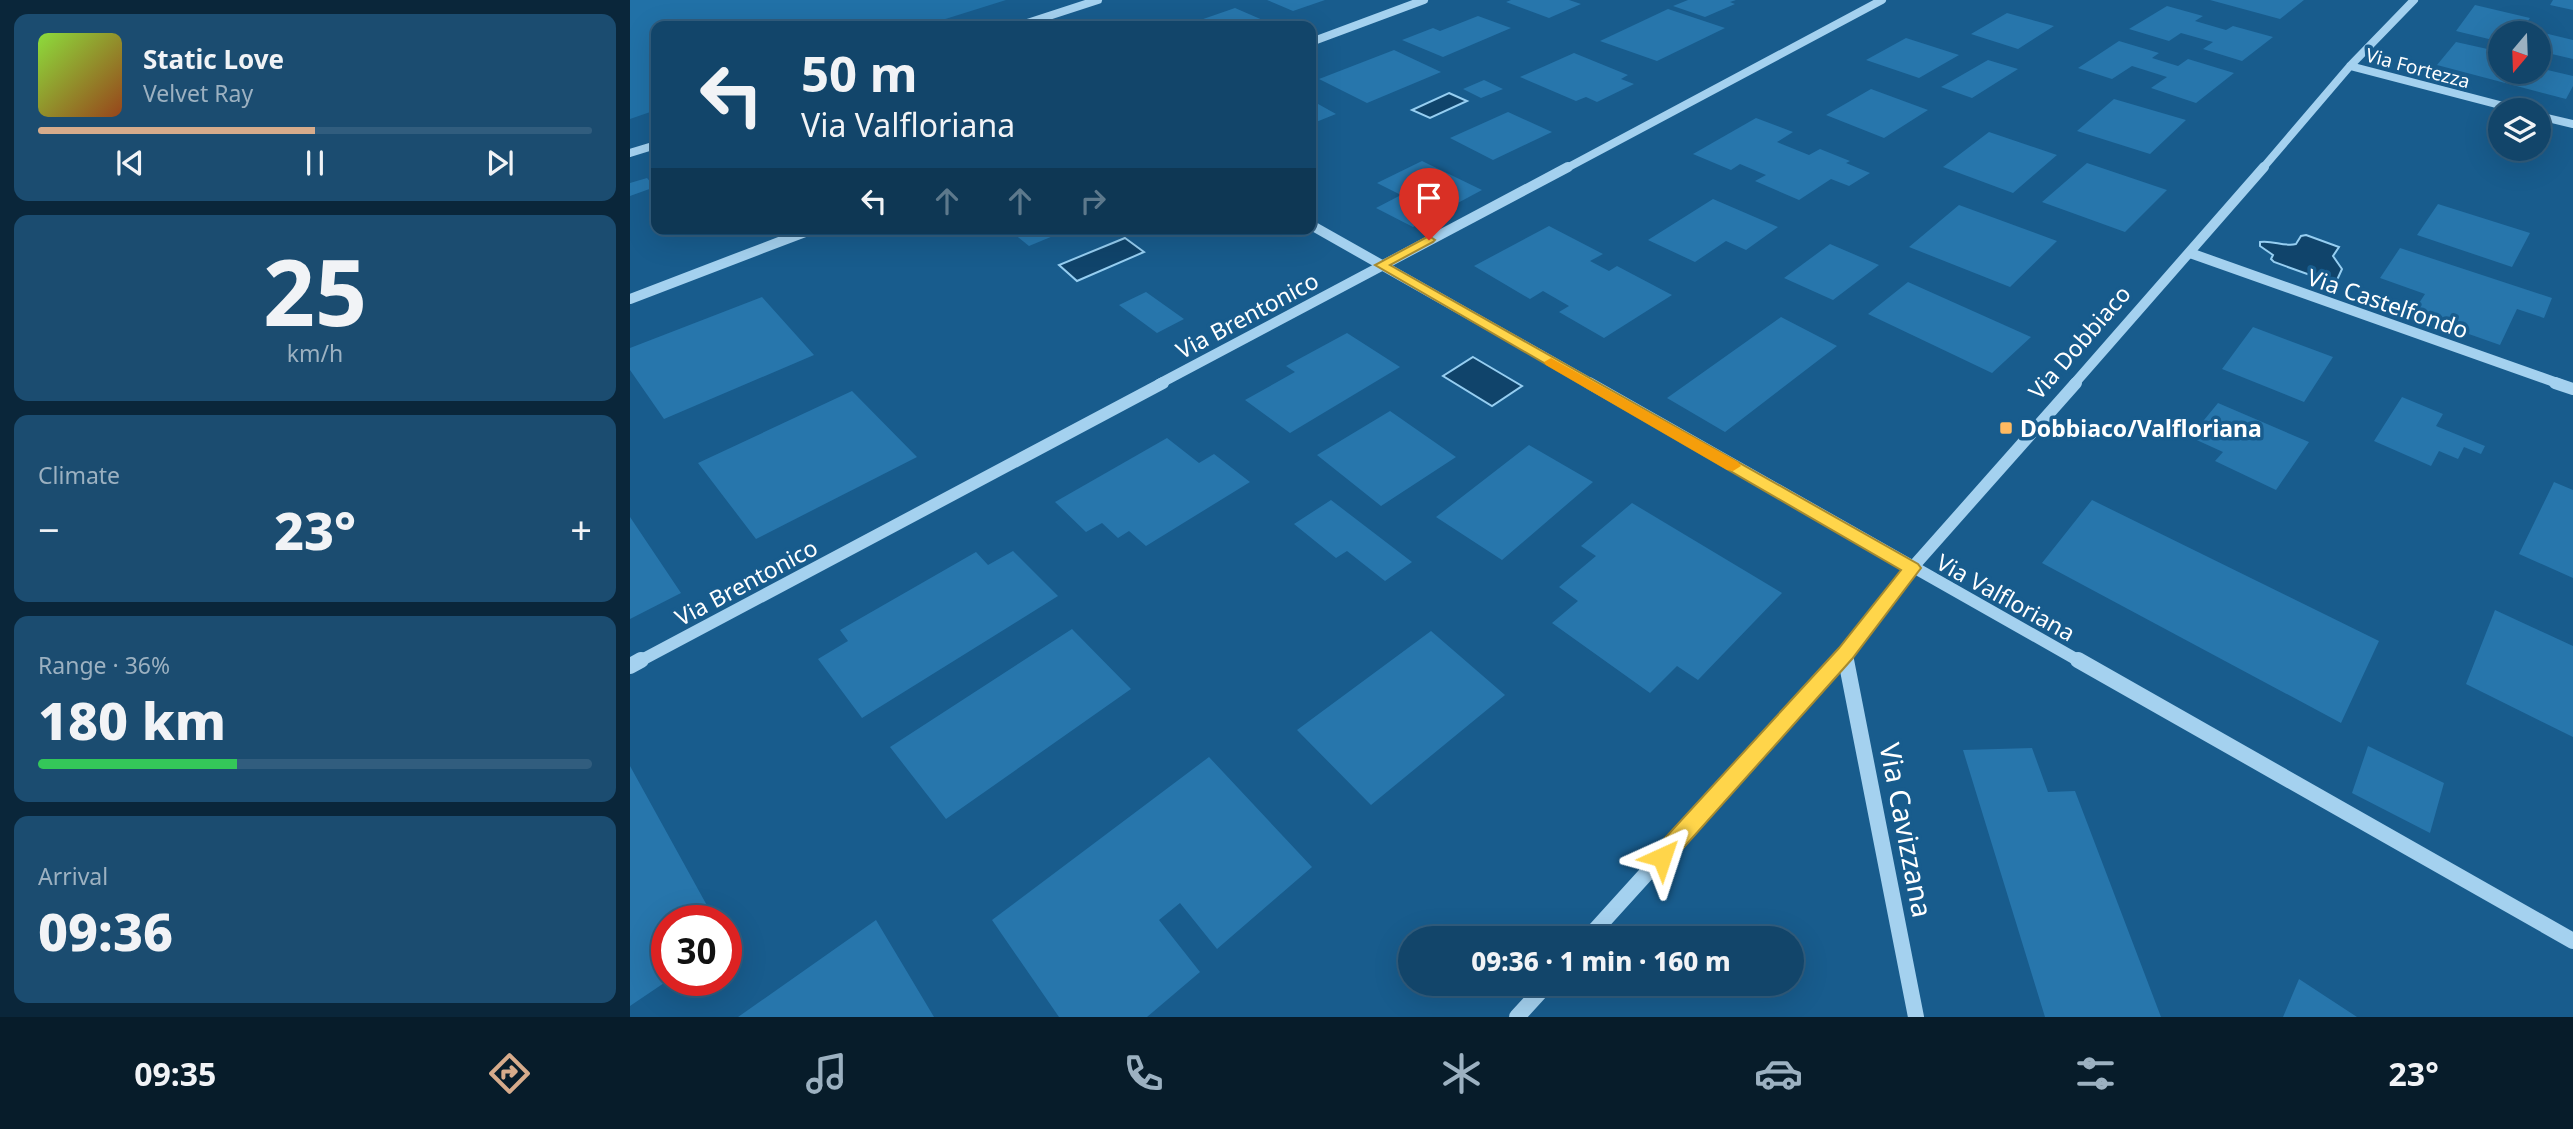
<!DOCTYPE html>
<html lang="en">
<head>
<meta charset="utf-8">
<style>
	body { margin:0; font-family:"Noto Sans",sans-serif; background:#1b4c70; color:#f1f3f6; height:100vh; display:flex; flex-direction:column; font-size:26px; white-space:nowrap }
	* { box-sizing:border-box; margin:0 }
	p { font-size:23px; color:#9cb1c1 }
	.icon { flex:none; width:38px; height:38px; fill:none; stroke:currentColor; stroke-width:2; stroke-linecap:round; stroke-linejoin:round }
	.map { position:relative; flex:1; overflow:hidden }
	.details { display:flex; flex-direction:column; gap:14px; padding:14px; background:#0a263a; width:630px }
	.details>* { flex:none }
	.top-card { position:absolute; left:21px; top:21px; width:665px; height:214px; border-radius:14px; box-shadow:0 7px 28px #0002,0 0 0 2px #315d7e; background:#12456a; color:#f1f3f6; overflow:hidden }
	.needle { width:46px; rotate:199deg }
	.fabs { position:absolute; left:1858px; top:21px; display:grid; gap:14px }
	.fabs a { display:grid; place-items:center; width:63px; height:63px; border-radius:50%; background:#12456a; box-shadow:0 7px 28px #0002,0 0 0 2px #315d7e; font-size:35px }
	.speed { position:absolute; left:21px; top:905px; display:flex; gap:14px; font-size:35px; font-weight:700; text-align:center }
	.speed>* { display:grid; place-content:center; width:91px; height:91px; border-radius:50%; background:#12456a; box-shadow:0 7px 28px #0002,0 0 0 2px #315d7e; line-height:1 }
	.speed .limit { border:10px solid #d22; background:#fff; color:#111 }
	.pin { position:absolute; display:grid; place-items:center; width:60px; height:60px; color:#fff; margin:-72px -30px; border-radius:50% 50% 50% 0; rotate:-45deg; box-shadow:0 0 7px #0007 }
	.pin .icon { rotate:45deg }
	.me { position:absolute; width:77px; margin:-38px; rotate:42deg; stroke-linejoin:round; filter:drop-shadow(0 0 5px #0008) }
	.turn { display:flex; align-items:center; gap:24px; height:147px; padding:0 35px; font-size:32px }
	.turn .icon { width:91px; height:91px; stroke-width:2.5 }
	.turn b { display:block; font-size:49px; line-height:60px }
	.lanes { display:flex; align-items:center; height:66px; padding:0 35px; background:#0003; justify-content:center; gap:35px; direction:ltr }
	.lanes .off { opacity:.35 }
	.big { font-size:52px; font-weight:800; line-height:1.1 }
	.details .tile { flex:1; display:flex; flex-direction:column; justify-content:center; gap:10px; min-width:0; padding:0 24px; border-radius:14px; background:#1b4c70 }
	.details .dial { align-items:center; gap:0 }
	.dial b { font-size:91px; line-height:1 }
	.song { display:flex; align-items:center; gap:21px }
	.cover { width:84px; height:84px; border-radius:10px; background:linear-gradient(135deg,hsl(90 70% 55%),hsl(20 70% 35%)) }
	.played { height:7px; border-radius:4px; background:linear-gradient(90deg,#d6ab8b 50%,#315d7e 50%) }
	.keys { display:flex; justify-content:space-around; direction:ltr }
	.heat { display:flex; justify-content:space-between; align-items:center; font-size:38px; direction:ltr }
	.charge { height:10px; border-radius:5px; background:linear-gradient(90deg,#34c759 36%,#315d7e 0) }
	.trip { position:absolute; left:768px; top:926px; width:406px; height:70px; border-radius:35px; background:#12456a; box-shadow:0 7px 28px #0002,0 0 0 2px #315d7e; font-weight:800; line-height:70px; text-align:center }
	.dock { display:flex; height:112px; justify-content:space-around; align-items:center; background:#071c2a; color:#9cb1c1 }
	.dock .icon { width:49px; height:49px }
	.dock .selected { color:#d6ab8b }
	.dock b { font-size:32px; color:#f1f3f6 }
	main { display:flex; flex:1; min-height:0 }
	.map>svg:first-child { display:block }
	.green { fill:#2171a7 }
	.water { fill:#10446b; stroke:#96cef1; stroke-width:2 }
	.building { fill:#2776ac }
	.lines { fill:none; stroke-linecap:round; stroke-linejoin:round }
	.minor-far3 { stroke:#a4d1ef; stroke-width:8 }
	.minor-far2 { stroke:#a4d1ef; stroke-width:10 }
	.minor-far1 { stroke:#a4d1ef; stroke-width:12 }
	.minor { stroke:#a4d1ef; stroke-width:16 }
	.route { fill:#ffd54a; stroke:#a68a30; stroke-width:2 }
	.slow { fill:#f59e0b }
	.poi-dot { fill:#ffba61; stroke:#185c8d; stroke-width:2.5 }
	.labels { text-anchor:middle; dominant-baseline:central; stroke-width:7; stroke-linejoin:round; paint-order:stroke }
	.far-street-label { font-size:19px; fill:#fff; stroke:#185c8d }
	.street-label { font-size:23px; fill:#fff; stroke:#185c8d }
	.poi-label { font-size:23px; font-weight:bold; fill:#fff; stroke:#185c8d; text-anchor:start }
	.near-street-label { font-size:28px; fill:#fff; stroke:#185c8d }
</style>
</head>
<body>
<main>
<section class="details">
<div class="tile">
<div class="song"><i class="cover"></i><div><b>Static Love</b><p>Velvet Ray</p></div></div>
<div class="played"></div>
<div class="keys"><svg class="icon" aria-label="previous" viewBox="0 0 24 24"><path d="M18 5L8 12l10 7zM5 5v14"/></svg><svg class="icon" aria-label="pause" viewBox="0 0 24 24"><path d="M8 5v14M16 5v14"/></svg><svg class="icon" aria-label="next" viewBox="0 0 24 24"><path d="M6 5l10 7-10 7zM19 5v14"/></svg></div>
</div>
<div class="tile dial"><b>25</b><p>km/h</p></div>
<div class="tile"><p>Climate</p>
<div class="heat"><a>−</a><b class="big">23°</b><a>+</a></div>
</div>
<div class="tile"><p>Range · 36%</p><b class="big">180 km</b><div class="charge"></div></div>
<div class="tile"><p>Arrival</p><b class="big">09:36</b></div>
</section>
<div class="map">
<svg width="1943" height="1017" viewBox="0 0 1943 1017">
	<rect width="100%" height="100%" fill="#185c8d"/>
	<!-- green -->
	<path class="green" d="M 0,0 L 376,0 L 293,26 L 26,26 L 26,110 L 0,119 Z"/>
	<!-- water -->
	<path class="water" d="M 819,93 L 837,101 L 800,118 L 782,110 Z
		M 1676,235 L 1709,247 L 1703,256 L 1712,269 L 1707,280 L 1694,280 L 1644,262 L 1641,259 L 1643,255 L 1630,246 L 1630,242 C 1643,240 1654,247 1666,244 L 1671,236 Z
		M 495,238 L 514,252 L 447,281 L 429,265 Z
		M 843,357 L 892,386 L 862,406 L 813,376 Z"/>
	<!-- building -->
	<path class="building" d="M 637,0 L 695,0 L 663,11 Z
		M 881,0 L 939,0 L 951,4 L 919,18 L 876,2 Z
		M 1058,0 L 1106,0 L 1100,2 L 1105,4 L 1075,17 L 1043,6 Z
		M 1580,0 L 1674,0 L 1650,19 Z
		M 1923,0 L 1943,0 L 1943,10 L 1920,5 Z
		M 1845,5 L 1900,18 L 1893,28 L 1943,40 L 1943,59 L 1909,51 L 1909,33 L 1871,33 L 1871,42 L 1826,31 Z
		M 1537,6 L 1573,16 L 1565,21 L 1596,30 L 1603,26 L 1643,37 L 1612,61 L 1573,49 L 1583,42 L 1551,33 L 1539,41 L 1499,29 Z
		M 605,8 L 635,21 L 620,26 L 553,26 Z
		M 1038,9 L 1095,28 L 1027,61 L 970,41 Z
		M 1377,13 L 1424,26 L 1388,49 L 1341,34 Z
		M 848,16 L 881,28 L 813,57 L 772,40 L 803,28 L 810,31 Z
		M 1276,38 L 1329,55 L 1289,78 L 1236,60 Z
		M 1489,41 L 1529,53 L 1522,58 L 1548,66 L 1558,59 L 1604,73 L 1566,103 L 1521,88 L 1537,77 L 1502,66 L 1482,79 L 1448,68 Z
		M 1826,42 L 1871,52 L 1871,72 L 1909,72 L 1909,68 L 1943,76 L 1943,86 L 1936,99 L 1807,65 Z
		M 764,50 L 811,72 L 737,103 L 689,79 Z
		M 944,53 L 998,75 L 991,79 L 1004,84 L 967,102 L 956,97 L 946,101 L 890,77 Z
		M 1358,60 L 1388,69 L 1342,98 L 1311,87 Z
		M 854,80 L 873,89 L 851,98 L 833,89 Z
		M 1241,89 L 1298,110 L 1254,138 L 1196,115 Z
		M 1484,99 L 1556,120 L 1520,154 L 1447,131 Z
		M 681,100 L 706,114 L 681,124 Z
		M 878,112 L 922,132 L 863,160 L 820,138 Z
		M 1126,118 L 1163,132 L 1147,142 L 1179,155 L 1190,149 L 1220,161 L 1216,163 L 1240,173 L 1219,186 L 1201,179 L 1169,200 L 1125,181 L 1136,175 L 1110,164 L 1101,170 L 1063,154 Z
		M 1359,132 L 1427,155 L 1383,193 L 1313,167 Z
		M 792,161 L 852,190 L 783,227 L 746,208 L 771,195 L 747,183 Z
		M 1457,163 L 1537,190 L 1495,232 L 1412,202 Z
		M 17,178 L 25,187 L 0,196 L 0,183 Z
		M 1083,199 L 1148,227 L 1116,250 L 1096,241 L 1065,262 L 1018,240 Z
		M 1808,204 L 1900,233 L 1882,267 L 1787,235 Z
		M 1329,205 L 1427,241 L 1380,287 L 1279,247 Z
		M 919,226 L 973,254 L 960,261 L 979,271 L 987,266 L 1042,295 L 974,338 L 929,312 L 939,306 L 913,291 L 900,299 L 844,266 Z
		M 378,229 L 440,229 L 399,246 Z
		M 1200,244 L 1249,265 L 1203,300 L 1154,278 Z
		M 1770,248 L 1922,298 L 1914,318 L 1887,309 L 1870,345 L 1782,314 L 1795,294 L 1750,278 Z
		M 1278,282 L 1401,337 L 1362,373 L 1238,314 Z
		M 516,292 L 554,319 L 527,333 L 489,305 Z
		M 132,297 L 184,355 L 34,419 L 0,370 L 0,348 Z
		M 1151,317 L 1207,346 L 1095,432 L 1037,398 Z
		M 1623,327 L 1703,357 L 1674,402 L 1592,369 Z
		M 717,333 L 770,367 L 660,433 L 615,400 L 665,372 L 656,366 Z
		M 222,391 L 287,457 L 126,539 L 68,463 Z
		M 1772,397 L 1813,414 L 1806,426 L 1855,446 L 1851,454 L 1834,447 L 1828,459 L 1809,451 L 1801,466 L 1744,441 Z
		M 1588,403 L 1679,442 L 1646,490 L 1585,461 L 1593,452 L 1560,437 Z
		M 760,411 L 826,457 L 751,506 L 687,455 Z
		M 537,438 L 569,463 L 584,454 L 620,482 L 516,546 L 499,531 L 488,538 L 472,523 L 456,532 L 425,502 Z
		M 899,445 L 963,482 L 872,560 L 806,517 Z
		M 1924,482 L 1943,490 L 1943,578 L 1889,554 Z
		M 701,500 L 782,562 L 755,581 L 717,551 L 706,558 L 664,524 Z
		M 1462,500 L 1749,641 L 1711,723 L 1412,563 Z
		M 1002,503 L 1152,593 L 1068,680 L 1047,666 L 1020,693 L 922,623 L 948,601 L 929,587 L 966,556 L 951,546 Z
		M 0,517 L 51,593 L 0,619 Z
		M 383,551 L 428,596 L 232,718 L 188,659 L 218,641 L 210,630 L 346,552 L 358,565 Z
		M 1865,610 L 1943,646 L 1943,737 L 1836,684 Z
		M 442,629 L 501,689 L 316,819 L 260,747 Z
		M 801,631 L 875,695 L 741,805 L 667,730 Z
		M 1738,746 L 1814,783 L 1800,833 L 1722,793 Z
		M 1402,748 L 1418,792 L 1445,791 L 1531,1017 L 1415,1017 L 1333,750 Z
		M 579,757 L 682,867 L 587,949 L 550,903 L 529,920 L 570,972 L 517,1017 L 429,1017 L 362,920 Z
		M 0,766 L 85,920 L 37,920 L 37,981 L 0,1006 Z
		M 246,920 L 304,1017 L 108,1017 Z
		M 1669,979 L 1727,1017 L 1653,1017 Z"/>
	<g class="lines">
		<!-- minor-far3 -->
		<path class="minor-far3" d="M 388,26 L 468,0
			M 681,42 L 794,0
			M 1720,66 L 1889,110
			M 1909,116 L 1943,124
			M 0,153 L 26,145
			M 935,169 L 1252,0
			M 1632,169 L 1720,66 L 1784,0"/>
		<!-- minor-far2 -->
		<path class="minor-far2" d="M 681,225 L 962,384
			M 1560,253 L 1930,384
			M 0,299 L 183,229
			M 529,384 L 938,167
			M 1444,384 L 1634,167"/>
		<!-- minor-far1 -->
		<path class="minor-far1" d="M 959,383 L 1451,662
			M 1925,383 L 1943,389
			M 1215,654 L 1216,662
			M 8,662 L 533,383
			M 1208,662 L 1282,568 L 1446,383"/>
		<!-- minor -->
		<path class="minor" d="M 1216,660 L 1286,1017
			M 1448,660 L 1943,941
			M 0,666 L 11,660
			M 958,938 L 1210,660
			M 887,1017 L 917,984"/>
	</g>
	<!-- route -->
	<path class="route" d="M 799,236 L 805,240 L 803,242 L 760,265 L 1288,564 L 1291,568 L 1222,659 L 1039,864 L 1032,867 L 1024,864 L 1021,857 L 1024,850 L 1209,648 L 1271,570 L 745,265 Z"/>
	<!-- slow -->
	<path class="slow" d="M 921,358 L 1108,462 L 1111,466 L 1103,471 L 1097,470 L 916,365 L 914,362 Z"/>
	<!-- markers -->
	<rect class="poi-dot" x="1369" y="421" width="14" height="14" rx="3.5"/>
	<g class="labels">
		<!-- far-street labels -->
		<g class="far-street-label">
			<text transform="translate(1788 68) rotate(15)">Via Fortezza</text>
		</g>
		<!-- street labels -->
		<g class="street-label">
			<text transform="translate(1758 303) rotate(19)">Via Castelfondo</text>
			<text transform="translate(617 315) rotate(-28)">Via Brentonico</text>
			<text transform="translate(1449 342) rotate(-49)">Via Dobbiaco</text>
			<text transform="translate(116 582) rotate(-28)">Via Brentonico</text>
			<text transform="translate(1376 597) rotate(29)">Via Valfloriana</text>
		</g>
		<!-- poi labels -->
		<g class="poi-label">
			<text x="1390" y="428">Dobbiaco/Valfloriana</text>
		</g>
		<!-- near-street labels -->
		<g class="near-street-label">
			<text transform="translate(1277 830) rotate(79)">Via Cavizzana</text>
		</g>
	</g>
</svg>
<div class="fabs">
<a><svg class="needle" viewBox="-14 -14 28 28"><path d="M0-13l5 13h-10z" fill="#e53935"/><path d="M0 13l5-13h-10z" fill="#9cb1c1"/></svg></a>
<a><svg class="icon" aria-label="layers" viewBox="0 0 24 24"><path d="M12 4l9 5-9 5-9-5zM3 14l9 5 9-5"/></svg></a>
</div>
<div class="speed"><div class="limit">30</div></div>
<div class="pin" style="left:799px;top:240px;background:#d93025"><svg class="icon" aria-label="arrive" viewBox="0 0 24 24"><path d="M6 21V4h12l-3 4 3 4H6"/></svg></div>
<svg class="me" style="left:1032px;top:857px" viewBox="-20 -20 40 40"><path d="M0-17L14 15 0 8-14 15z" fill="#ffd54a" stroke="#fff" stroke-width="4"/></svg>
<div class="trip">09:36 · 1 min · 160 m</div>
<div class="top-card">
<div class="turn"><svg class="icon" aria-label="left" viewBox="0 0 24 24"><path d="M17 20v-9H6M10 6l-5 5 5 5"/></svg><div><b>50 m</b>Via Valfloriana</div></div>
<div class="lanes"><svg class="icon" aria-label="left" viewBox="0 0 24 24"><path d="M17 20v-9H6M10 6l-5 5 5 5"/></svg><svg class="icon off" aria-label="ahead" viewBox="0 0 24 24"><path d="M12 20V5M6 11l6-6 6 6"/></svg><svg class="icon off" aria-label="ahead" viewBox="0 0 24 24"><path d="M12 20V5M6 11l6-6 6 6"/></svg><svg class="icon off" aria-label="right" viewBox="0 0 24 24"><path d="M7 20v-9h11M14 6l5 5-5 5"/></svg></div>
</div>
</div>
</main>
<nav class="dock">
<b>09:35</b>
<svg class="icon selected" aria-label="directions" viewBox="0 0 24 24"><path d="M12 3l9 9-9 9-9-9zM9 14v-3h6M13 9l2 2-2 2"/></svg>
<svg class="icon" aria-label="music" viewBox="0 0 24 24"><path d="M9 18V5l10-2v13"/><circle cx="6" cy="18" r="3"/><circle cx="16" cy="16" r="3"/></svg>
<svg class="icon" aria-label="phone" viewBox="0 0 24 24"><path d="M5 4h4l2 5-3 2q2 4 5 5l2-3 5 2v4C11 20 4 13 5 4z"/></svg>
<svg class="icon" aria-label="climate" viewBox="0 0 24 24"><path d="M12 3v18M4 7l16 10M4 17L20 7"/></svg>
<svg class="icon" aria-label="car" viewBox="0 0 24 24"><path d="M5 17H2v-5l4-1 3-4h7l3 4 3 1v5h-3M9 17h6M6 11h13"/><circle cx="7" cy="17" r="2"/><circle cx="17" cy="17" r="2"/></svg>
<svg class="icon" aria-label="filters" viewBox="0 0 24 24"><path d="M4 7h16M4 17h16"/><circle cx="9" cy="7" r="2"/><circle cx="15" cy="17" r="2"/></svg>
<b>23°</b>
</nav>
</body>
</html>
